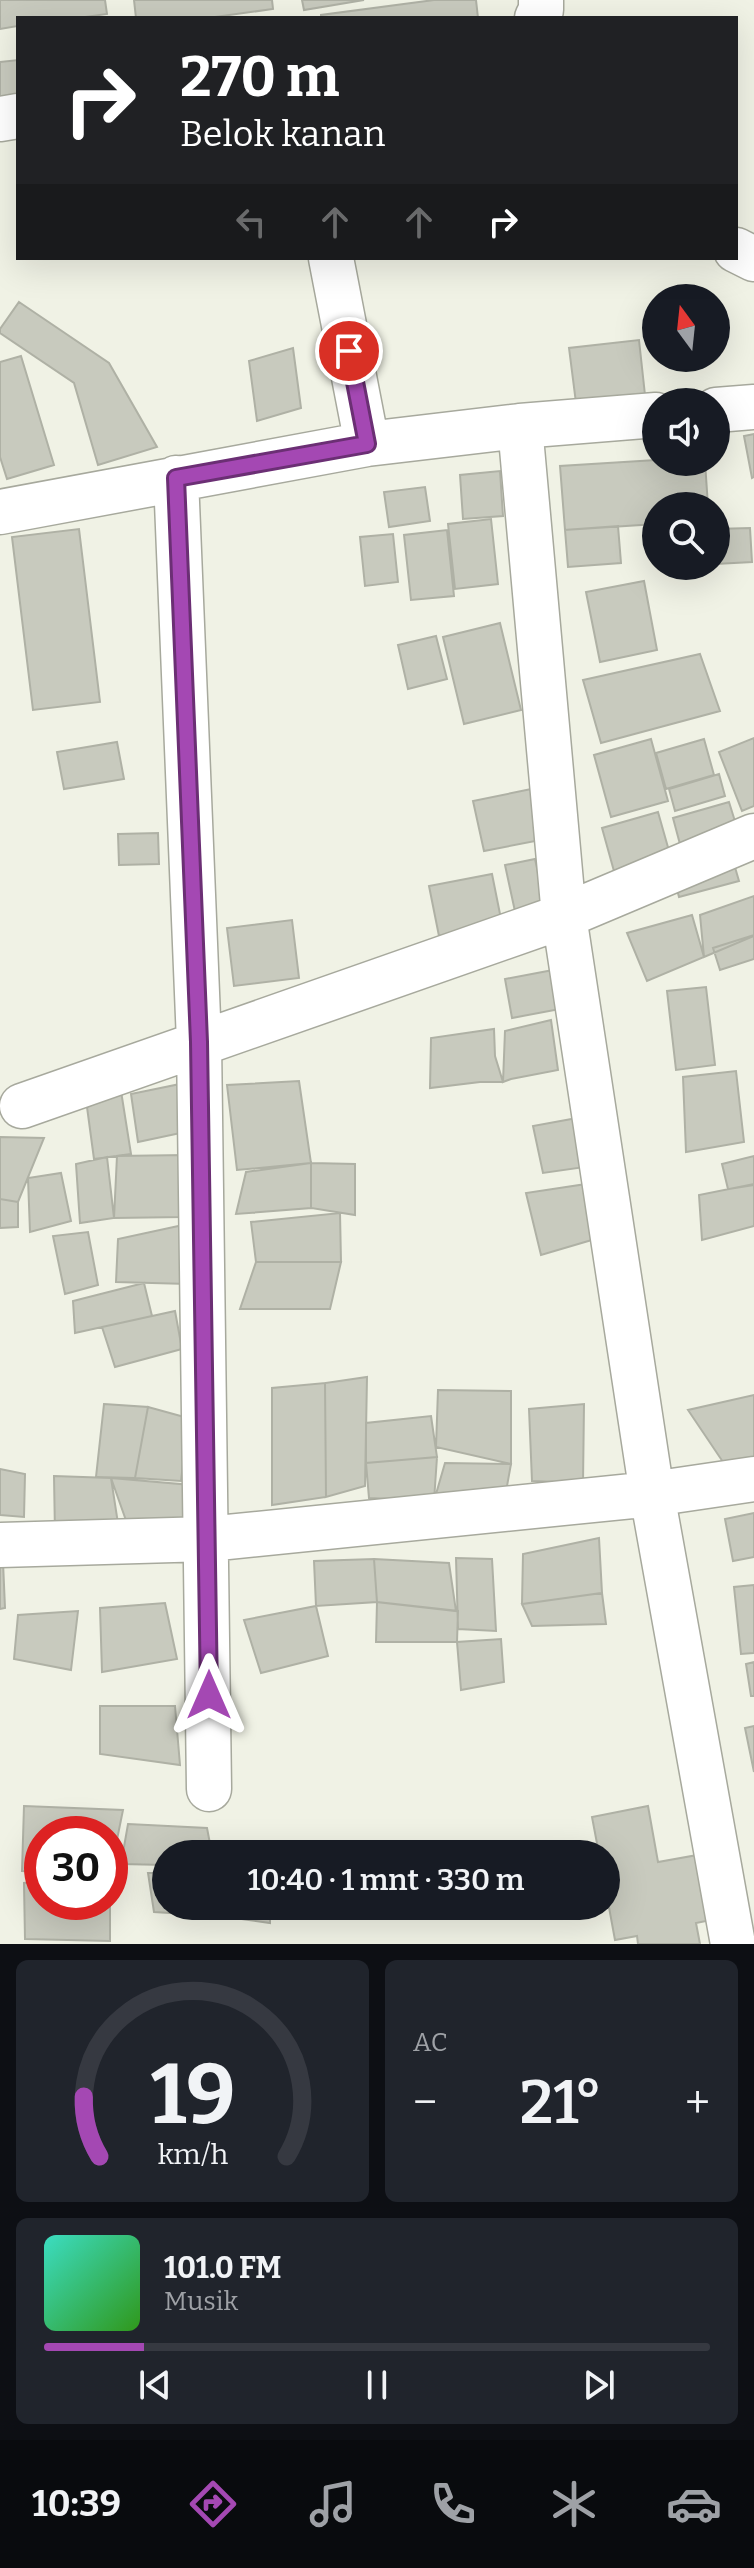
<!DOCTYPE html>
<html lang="id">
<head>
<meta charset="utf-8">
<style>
	body { margin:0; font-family:Bitter,serif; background:#20242c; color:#f1f3f6; height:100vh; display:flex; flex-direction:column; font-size:30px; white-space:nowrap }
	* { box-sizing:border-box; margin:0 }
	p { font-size:26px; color:#9ea1a6 }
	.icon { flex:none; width:44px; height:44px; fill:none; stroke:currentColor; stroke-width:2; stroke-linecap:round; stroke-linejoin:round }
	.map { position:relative; height:1944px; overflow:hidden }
	.sheet { display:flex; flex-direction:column; gap:16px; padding:16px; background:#0d0f14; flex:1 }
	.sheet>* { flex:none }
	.banner { position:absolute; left:16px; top:16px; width:722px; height:244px; border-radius:0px; box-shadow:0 8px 32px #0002; background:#202124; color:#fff; overflow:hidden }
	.needle { width:52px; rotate:345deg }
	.buttons { position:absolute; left:642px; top:284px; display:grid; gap:16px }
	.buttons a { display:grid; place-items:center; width:88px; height:88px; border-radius:50%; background:#171b24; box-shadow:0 8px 32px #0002; font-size:40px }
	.speed { position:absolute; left:24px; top:1816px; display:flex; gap:16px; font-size:40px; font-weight:700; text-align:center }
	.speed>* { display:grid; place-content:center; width:104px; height:104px; border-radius:50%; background:#171b24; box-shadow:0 8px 32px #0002; line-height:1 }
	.speed .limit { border:12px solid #d22; background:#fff; color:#111 }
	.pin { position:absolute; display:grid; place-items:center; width:68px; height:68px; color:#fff; margin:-34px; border:4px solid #fff; border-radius:50%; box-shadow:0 2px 8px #0007 }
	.me { position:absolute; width:88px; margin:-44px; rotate:0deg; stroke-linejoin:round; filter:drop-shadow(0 0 6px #0008) }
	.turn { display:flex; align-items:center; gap:28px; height:168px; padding:0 32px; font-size:36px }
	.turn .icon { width:104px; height:104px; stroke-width:2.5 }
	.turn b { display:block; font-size:56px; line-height:68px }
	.lanes { display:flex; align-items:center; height:76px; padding:0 32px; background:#0003; justify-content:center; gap:40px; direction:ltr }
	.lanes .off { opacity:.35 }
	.big { font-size:60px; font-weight:600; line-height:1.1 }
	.sheet .tile { flex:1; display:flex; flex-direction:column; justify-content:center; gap:12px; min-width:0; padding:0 28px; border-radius:12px; background:#20242c }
	.sheet .dial { align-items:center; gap:0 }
	.dial svg { height:208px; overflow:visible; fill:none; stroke:#363941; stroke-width:7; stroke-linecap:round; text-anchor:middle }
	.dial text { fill:#f1f3f6; stroke:none }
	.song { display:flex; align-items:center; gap:24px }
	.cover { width:96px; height:96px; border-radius:12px; background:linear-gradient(135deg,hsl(170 70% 55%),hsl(110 70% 35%)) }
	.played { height:8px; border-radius:4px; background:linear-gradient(90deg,#a448b3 15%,#363941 15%) }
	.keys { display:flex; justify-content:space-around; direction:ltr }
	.heat { display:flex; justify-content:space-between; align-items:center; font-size:44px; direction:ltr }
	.sheet .tiles { flex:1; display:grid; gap:16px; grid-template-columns:1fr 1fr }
	.tile:last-child { grid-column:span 2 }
	.trip { position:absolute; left:152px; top:1840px; width:468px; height:80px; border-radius:40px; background:#171b24; box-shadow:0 8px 32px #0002; font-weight:600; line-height:80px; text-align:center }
	.tabs { display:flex; height:128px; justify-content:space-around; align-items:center; background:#090b0e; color:#9ea1a6 }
	.tabs .icon { width:56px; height:56px }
	.tabs .on { color:#a448b3 }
	.tabs b { font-size:36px; color:#f1f3f6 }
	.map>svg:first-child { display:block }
	.building { fill:#c8cabe; stroke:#afb1a5; stroke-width:2 }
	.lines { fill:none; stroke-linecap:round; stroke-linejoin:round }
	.minor-casing { stroke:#a7a99d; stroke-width:47 }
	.minor { stroke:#fff; stroke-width:44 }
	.route-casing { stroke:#6b2f74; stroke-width:20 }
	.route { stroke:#a448b3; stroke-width:14 }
</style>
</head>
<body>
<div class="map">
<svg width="754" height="1944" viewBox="0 0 754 1944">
	<rect width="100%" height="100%" fill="#f0f2e5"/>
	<!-- building -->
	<path class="building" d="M 0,0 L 105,0 L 107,14 L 78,18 L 18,18 L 18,26 L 0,29 Z
		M 134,0 L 272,0 L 273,9 L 208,18 L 136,18 Z
		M 302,0 L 364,0 L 304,10 Z
		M 434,0 L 476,0 L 478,18 L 321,18 L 321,15 Z
		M 18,60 L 18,100 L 0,102 L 0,62 Z
		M 19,302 L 109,363 L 157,447 L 98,465 L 74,383 L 0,333 L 0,329 Z
		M 639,340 L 645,395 L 576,403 L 569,348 Z
		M 293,348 L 301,408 L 257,421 L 249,361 Z
		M 21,356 L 54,465 L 7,479 L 0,457 L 0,362 Z
		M 754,434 L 754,477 L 752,478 L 744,436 Z
		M 656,460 L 705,462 L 708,506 L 656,506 L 656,524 L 565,530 L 560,466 Z
		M 500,471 L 503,516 L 463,519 L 460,475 Z
		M 425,487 L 430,521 L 389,527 L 384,492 Z
		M 491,519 L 498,584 L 455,589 L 448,524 Z
		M 618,526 L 621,563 L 568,567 L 565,530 Z
		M 750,528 L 752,562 L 716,564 L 716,529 Z
		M 79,529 L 100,702 L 33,710 L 12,537 Z
		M 447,530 L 454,596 L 411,600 L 404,535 Z
		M 393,534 L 398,582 L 365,586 L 360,537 Z
		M 644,581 L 657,650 L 600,662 L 586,592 Z
		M 500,623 L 521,710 L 464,724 L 443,637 Z
		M 436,636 L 447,679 L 408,689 L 398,645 Z
		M 700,654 L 720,711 L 601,743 L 583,680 Z
		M 754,738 L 754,806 L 742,811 L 719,752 Z
		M 651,739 L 668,801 L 611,817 L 594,755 Z
		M 704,739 L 714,775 L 666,789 L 656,753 Z
		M 117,742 L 124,779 L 64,789 L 57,752 Z
		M 719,774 L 725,796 L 675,811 L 669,789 Z
		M 546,786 L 556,837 L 484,851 L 473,801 Z
		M 729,802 L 738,831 L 681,848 L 673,818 Z
		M 658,812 L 673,865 L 617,882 L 602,828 Z
		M 158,833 L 159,864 L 119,865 L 118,834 Z
		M 732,857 L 739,881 L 679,897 L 673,874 Z
		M 535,859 L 546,910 L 516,916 L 505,865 Z
		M 492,874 L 502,924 L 439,936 L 429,886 Z
		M 754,896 L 754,936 L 704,957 L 700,915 Z
		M 692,915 L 704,957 L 647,981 L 627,933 Z
		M 292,920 L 299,978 L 234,986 L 227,928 Z
		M 754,935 L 754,959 L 720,970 L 713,948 Z
		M 569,967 L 576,1006 L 512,1018 L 505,979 Z
		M 706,987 L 715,1065 L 676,1070 L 667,991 Z
		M 551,1020 L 558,1070 L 511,1079 L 503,1082 L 505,1031 Z
		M 494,1029 L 495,1056 L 503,1082 L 480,1082 L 430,1088 L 431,1038 Z
		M 736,1071 L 744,1142 L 686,1152 L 683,1077 Z
		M 299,1081 L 311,1163 L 237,1170 L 227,1085 Z
		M 180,1084 L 190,1131 L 138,1142 L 131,1094 Z
		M 121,1091 L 131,1154 L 94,1159 L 87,1107 Z
		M 588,1116 L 592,1166 L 543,1173 L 533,1126 Z
		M 0,1137 L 44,1138 L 18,1202 L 0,1199 Z
		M 185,1155 L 183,1217 L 114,1218 L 117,1156 Z
		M 754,1156 L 754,1185 L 728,1189 L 722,1164 Z
		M 107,1157 L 114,1218 L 80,1223 L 76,1164 Z
		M 311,1163 L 311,1208 L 236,1214 L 246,1172 Z
		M 311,1163 L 355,1164 L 355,1215 L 311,1208 Z
		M 61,1173 L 71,1221 L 30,1232 L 28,1178 Z
		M 593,1183 L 602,1237 L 541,1255 L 526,1193 Z
		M 754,1184 L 754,1226 L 702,1240 L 699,1195 Z
		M 0,1199 L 18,1202 L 18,1227 L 0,1228 Z
		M 340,1213 L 341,1262 L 256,1262 L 251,1222 Z
		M 183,1225 L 188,1284 L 116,1282 L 118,1239 Z
		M 88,1232 L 98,1285 L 65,1294 L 53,1236 Z
		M 256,1262 L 341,1262 L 330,1309 L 240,1309 Z
		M 144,1283 L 152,1316 L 75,1333 L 73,1301 Z
		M 175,1311 L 182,1349 L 115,1367 L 102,1327 Z
		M 367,1377 L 365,1486 L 326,1497 L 325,1383 Z
		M 325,1383 L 326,1497 L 272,1505 L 272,1388 Z
		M 438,1390 L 511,1391 L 511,1464 L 436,1447 Z
		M 754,1395 L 754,1459 L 725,1465 L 688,1410 Z
		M 104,1404 L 148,1407 L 135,1478 L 96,1477 Z
		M 584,1404 L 583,1483 L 532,1481 L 529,1409 Z
		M 148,1407 L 188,1418 L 181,1481 L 135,1478 Z
		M 431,1416 L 437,1457 L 366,1463 L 366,1423 Z
		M 437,1457 L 434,1501 L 369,1498 L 366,1463 Z
		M 445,1463 L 511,1464 L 505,1497 L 434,1501 Z
		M 0,1469 L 25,1474 L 24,1517 L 0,1515 Z
		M 54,1476 L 111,1478 L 119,1530 L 55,1534 Z
		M 111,1478 L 191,1485 L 183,1522 L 128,1526 Z
		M 754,1513 L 754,1557 L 733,1561 L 725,1519 Z
		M 599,1538 L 602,1593 L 522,1604 L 523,1554 Z
		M 456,1558 L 492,1559 L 496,1631 L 458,1629 Z
		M 374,1559 L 377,1602 L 316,1606 L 314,1561 Z
		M 374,1559 L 449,1563 L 456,1611 L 377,1602 Z
		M 0,1562 L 3,1562 L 5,1608 L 0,1609 Z
		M 754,1585 L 754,1653 L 741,1654 L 734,1587 Z
		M 602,1593 L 606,1624 L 532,1626 L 522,1604 Z
		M 377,1602 L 458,1611 L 457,1642 L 376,1642 Z
		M 165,1603 L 177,1659 L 102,1672 L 100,1608 Z
		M 316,1606 L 328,1656 L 261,1673 L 244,1620 Z
		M 78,1611 L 71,1670 L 14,1659 L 18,1615 Z
		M 501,1639 L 504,1682 L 461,1690 L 457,1642 Z
		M 754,1662 L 754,1696 L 751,1696 L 746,1664 Z
		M 100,1706 L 175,1706 L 180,1765 L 100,1754 Z
		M 754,1726 L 754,1772 L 745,1728 Z
		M 24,1806 L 123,1810 L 110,1874 L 110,1834 L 42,1834 L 42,1872 L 22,1871 Z
		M 648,1806 L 658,1862 L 703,1854 L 716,1919 L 696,1923 L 700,1944 L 638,1944 L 637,1936 L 615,1940 L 606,1891 L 606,1854 L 599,1854 L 592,1817 Z
		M 128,1824 L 207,1828 L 212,1854 L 166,1854 L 166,1865 L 121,1864 Z
		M 271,1843 L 271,1854 L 225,1854 L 226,1847 Z
		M 148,1873 L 166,1873 L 166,1906 L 218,1906 L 219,1916 L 154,1912 Z
		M 42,1881 L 42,1902 L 110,1902 L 110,1898 L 110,1941 L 25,1939 L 24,1883 Z
		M 220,1906 L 270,1906 L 270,1923 L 219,1916 Z"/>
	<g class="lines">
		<!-- minor casing -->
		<g class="minor-casing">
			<path id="minor" d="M 537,18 L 541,10 L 541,0
				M 0,119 L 18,116
				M 736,250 L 754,259
				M 331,258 L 367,444
				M 716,410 L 754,407
				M 520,426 L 564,916 L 652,1494 L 733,1944
				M 176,478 L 199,1042 L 209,1789
				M 0,512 L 367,444 L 520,426 L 656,415
				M 22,1106 L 564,916 L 754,836
				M 0,1545 L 208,1539 L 652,1494 L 754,1479"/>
		</g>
		<!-- minor -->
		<use href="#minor" class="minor"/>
	</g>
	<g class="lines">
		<!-- route casing -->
		<g class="route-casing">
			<path id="route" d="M 209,1695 L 199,1042 L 176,478 L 367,444 L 349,351"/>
		</g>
		<!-- route -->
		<use href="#route" class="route"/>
	</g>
</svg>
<div class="buttons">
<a><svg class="needle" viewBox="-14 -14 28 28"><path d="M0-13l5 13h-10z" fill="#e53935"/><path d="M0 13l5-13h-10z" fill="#9ea1a6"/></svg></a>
<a><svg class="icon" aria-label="sound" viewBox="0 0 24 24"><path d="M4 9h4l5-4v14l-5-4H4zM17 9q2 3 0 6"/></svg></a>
<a><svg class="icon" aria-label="search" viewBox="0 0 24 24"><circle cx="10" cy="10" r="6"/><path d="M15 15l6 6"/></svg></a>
</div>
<div class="speed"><div class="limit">30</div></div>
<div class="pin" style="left:349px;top:351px;background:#d93025"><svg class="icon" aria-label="arrive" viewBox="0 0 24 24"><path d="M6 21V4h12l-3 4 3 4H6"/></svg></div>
<svg class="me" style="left:209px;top:1695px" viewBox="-20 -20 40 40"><path d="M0-17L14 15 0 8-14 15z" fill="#a448b3" stroke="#fff" stroke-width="4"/></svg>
<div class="trip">10:40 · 1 mnt · 330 m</div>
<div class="banner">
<div class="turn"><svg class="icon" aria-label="right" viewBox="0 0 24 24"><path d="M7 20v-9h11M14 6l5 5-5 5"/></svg><div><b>270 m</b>Belok kanan</div></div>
<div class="lanes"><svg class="icon off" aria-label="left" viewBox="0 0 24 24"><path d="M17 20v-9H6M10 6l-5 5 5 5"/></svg><svg class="icon off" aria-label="ahead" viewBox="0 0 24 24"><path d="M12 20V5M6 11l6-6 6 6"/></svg><svg class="icon off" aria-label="ahead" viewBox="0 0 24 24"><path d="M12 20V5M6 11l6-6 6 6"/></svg><svg class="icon" aria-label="right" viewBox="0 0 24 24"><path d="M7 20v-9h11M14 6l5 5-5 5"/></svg></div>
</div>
</div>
<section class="sheet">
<div class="tiles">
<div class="tile dial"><svg viewBox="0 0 100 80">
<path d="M14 69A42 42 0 1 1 86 69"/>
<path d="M14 69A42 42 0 0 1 8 46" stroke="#a448b3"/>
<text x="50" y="56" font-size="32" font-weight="700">19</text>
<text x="50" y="72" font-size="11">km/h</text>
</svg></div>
<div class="tile"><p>AC</p>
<div class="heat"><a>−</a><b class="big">21°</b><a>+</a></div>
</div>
<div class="tile">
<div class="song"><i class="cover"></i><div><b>101.0 FM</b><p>Musik</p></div></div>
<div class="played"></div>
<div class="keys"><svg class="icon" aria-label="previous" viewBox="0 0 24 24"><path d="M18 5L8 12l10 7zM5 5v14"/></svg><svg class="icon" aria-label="pause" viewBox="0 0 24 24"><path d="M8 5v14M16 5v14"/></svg><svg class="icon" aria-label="next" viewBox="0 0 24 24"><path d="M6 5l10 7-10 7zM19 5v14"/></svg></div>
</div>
</div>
</section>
<nav class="tabs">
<b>10:39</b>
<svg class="icon on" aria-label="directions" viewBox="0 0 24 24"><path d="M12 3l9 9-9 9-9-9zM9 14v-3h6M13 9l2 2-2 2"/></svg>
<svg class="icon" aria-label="music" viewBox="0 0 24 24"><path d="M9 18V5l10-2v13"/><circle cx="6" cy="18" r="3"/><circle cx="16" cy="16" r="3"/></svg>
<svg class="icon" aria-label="phone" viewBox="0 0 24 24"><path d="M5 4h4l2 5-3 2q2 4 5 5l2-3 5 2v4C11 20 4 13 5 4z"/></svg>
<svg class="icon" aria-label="climate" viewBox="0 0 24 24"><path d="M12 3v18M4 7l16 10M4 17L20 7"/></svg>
<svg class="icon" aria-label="car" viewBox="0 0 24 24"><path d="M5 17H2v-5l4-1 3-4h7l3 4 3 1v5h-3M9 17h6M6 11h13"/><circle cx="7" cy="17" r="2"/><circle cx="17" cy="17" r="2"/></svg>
</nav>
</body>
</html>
